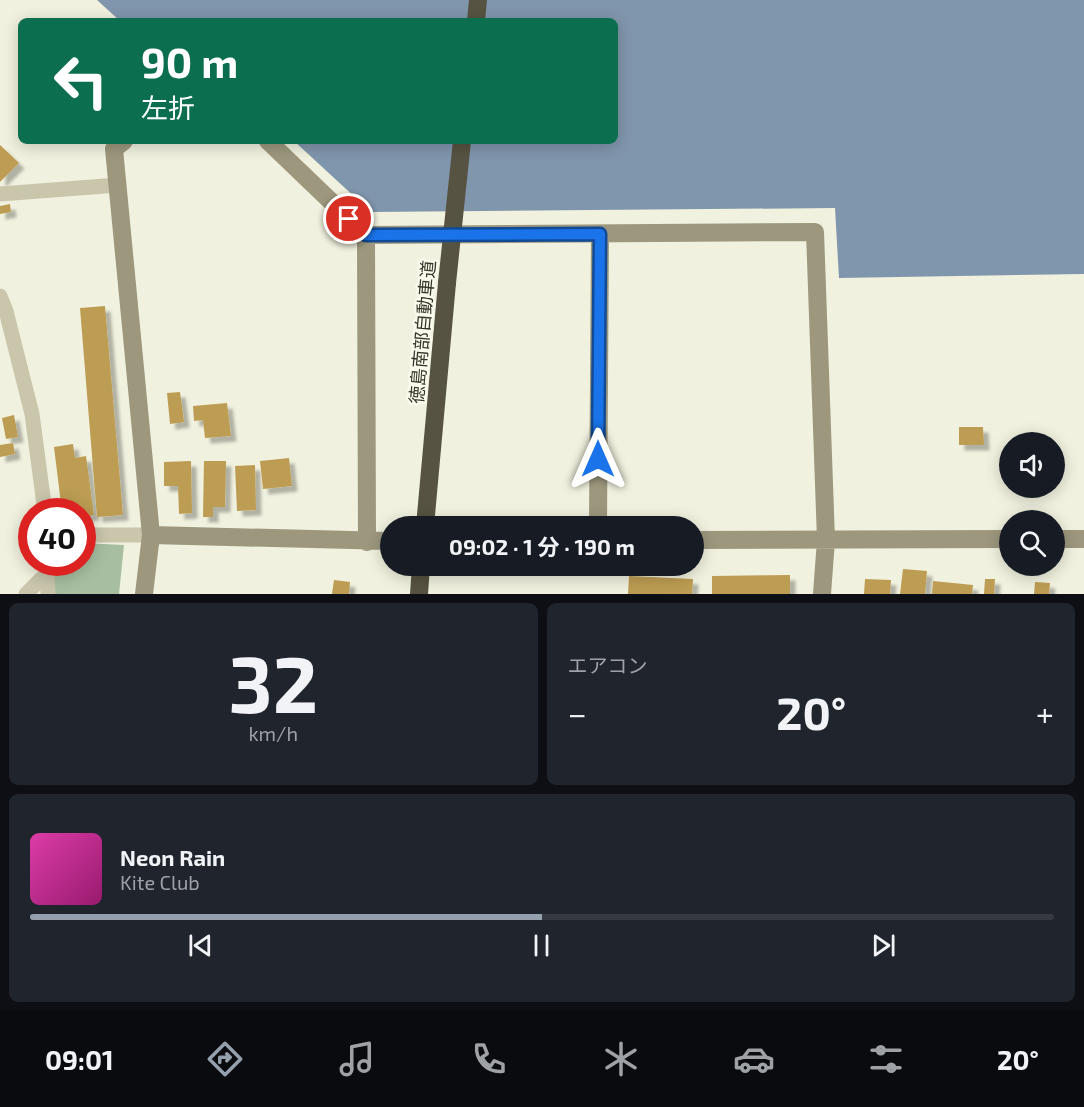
<!DOCTYPE html>
<html lang="ja">
<head>
<meta charset="utf-8">
<style>
	body { margin:0; font-family:"Exo 2","Noto Sans JP",sans-serif; background:#20242c; color:#f1f3f6; height:100vh; display:flex; flex-direction:column; font-size:22px; white-space:nowrap }
	* { box-sizing:border-box; margin:0 }
	p { font-size:20px; color:#9ea1a6 }
	.icon { flex:none; width:33px; height:33px; fill:none; stroke:currentColor; stroke-width:2; stroke-linecap:round; stroke-linejoin:round }
	.map { position:relative; height:594px; overflow:hidden }
	.drawer { display:flex; flex-direction:column; gap:9px; padding:9px; background:#0d0f14; flex:1 }
	.drawer>* { flex:none }
	.guide { position:absolute; left:18px; top:18px; width:600px; height:126px; border-radius:9px; box-shadow:0 3px 15px #0003; background:#0b6e4f; color:#fff; overflow:hidden }
	.controls { position:absolute; left:999px; top:432px; display:grid; gap:12px }
	.controls a { display:grid; place-items:center; width:66px; height:66px; border-radius:50%; background:#171b24; box-shadow:0 3px 15px #0003; font-size:30px }
	.speed { position:absolute; left:18px; top:498px; display:flex; gap:12px; font-size:30px; font-weight:700; text-align:center }
	.speed>* { display:grid; place-content:center; width:78px; height:78px; border-radius:50%; background:#171b24; box-shadow:0 3px 15px #0003; line-height:1 }
	.speed .limit { border:9px solid #d22; background:#fff; color:#111 }
	.pin { position:absolute; display:grid; place-items:center; width:51px; height:51px; color:#fff; margin:-26px; border:3px solid #fff; border-radius:50%; box-shadow:0 2px 6px #0007 }
	.me { position:absolute; width:66px; margin:-33px; rotate:0deg; stroke-linejoin:round; filter:drop-shadow(0 0 4px #0008) }
	.turn { display:flex; align-items:center; gap:21px; height:126px; padding:0 24px; font-size:27px }
	.turn .icon { width:78px; height:78px; stroke-width:2.5 }
	.turn b { display:block; font-size:42px; line-height:51px }
	.big { font-size:45px; font-weight:700; line-height:1.1 }
	.drawer .tile { flex:1; display:flex; flex-direction:column; justify-content:center; gap:9px; min-width:0; padding:0 21px; border-radius:9px; background:#20242c }
	.drawer .dial { align-items:center; gap:0 }
	.dial b { font-size:78px; line-height:1 }
	.song { display:flex; align-items:center; gap:18px }
	.cover { width:72px; height:72px; border-radius:9px; background:linear-gradient(135deg,hsl(320 70% 55%),hsl(320 70% 35%)) }
	.played { height:6px; border-radius:3px; background:linear-gradient(90deg,#94a0ae 50%,#363941 50%) }
	.keys { display:flex; justify-content:space-around; direction:ltr }
	.heat { display:flex; justify-content:space-between; align-items:center; font-size:33px; direction:ltr }
	.drawer .tiles { flex:1; display:grid; gap:9px; grid-template-columns:1fr 1fr }
	.tile:last-child { grid-column:span 2 }
	.trip { position:absolute; left:380px; top:516px; width:324px; height:60px; border-radius:30px; background:#171b24; box-shadow:0 3px 15px #0003; font-weight:700; line-height:60px; text-align:center }
	.menu { display:flex; height:96px; justify-content:space-around; align-items:center; background:#090b0e; color:#9ea1a6 }
	.menu .icon { width:42px; height:42px }
	.menu .on { color:#94a0ae }
	.menu b { font-size:27px; color:#f1f3f6 }
	.map>svg:first-child { display:block }
	.green { fill:#a7bfa0 }
	.water { fill:#8096ac }
	.building { fill:#bd9d52; filter:url(#shadow) }
	.lines { fill:none; stroke-linecap:round; stroke-linejoin:round }
	.street { stroke:#c9c6ac; stroke-width:15 }
	.secondary { stroke:#9c977d; stroke-width:18 }
	.highway { stroke:#575342; stroke-width:18 }
	.highway-bridge { stroke:#575342; stroke-width:18 }
	.route-casing { stroke:#114b97; stroke-width:15 }
	.route { stroke:#1a73e8; stroke-width:10 }
	.labels { text-anchor:middle; dominant-baseline:central; stroke-width:5; stroke-linejoin:round; paint-order:stroke }
	.street-label { font-size:18px; fill:#37342a; stroke:#f9f9ec }
</style>
</head>
<body>
<div class="map">
<svg width="1084" height="594" viewBox="0 0 1084 594">
	<defs>
		<filter id="shadow"><feDropShadow dx="5.5" dy="5.5" stdDeviation="1.5" flood-color="#0004"/></filter>
	</defs>
	<rect width="100%" height="100%" fill="#f1f1df"/>
	<!-- green -->
	<path class="green" d="M 83,543 L 124,545 L 119,594 L 54,594 L 51,563 L 82,562 Z"/>
	<!-- water -->
	<path class="water" d="M 97,0 L 1084,0 L 1084,274 L 839,278 L 835,208 L 371,212 L 294,141 L 615,141 L 615,21 L 120,21 Z"/>
	<!-- building -->
	<path class="building" d="M 0,145 L 19,163 L 0,182 Z
		M 10,204 L 11,212 L 0,214 L 0,206 Z
		M 105,306 L 123,515 L 97,517 L 80,308 Z
		M 180,392 L 184,422 L 170,424 L 167,393 Z
		M 227,403 L 231,436 L 205,438 L 203,420 L 194,421 L 193,406 Z
		M 14,415 L 18,437 L 6,439 L 2,418 Z
		M 959,427 L 983,427 L 984,445 L 959,445 Z
		M 13,443 L 15,454 L 0,457 L 0,445 Z
		M 73,444 L 75,458 L 86,456 L 94,515 L 82,517 L 82,512 L 62,512 L 54,447 Z
		M 289,458 L 292,486 L 263,489 L 260,461 Z
		M 191,461 L 192,513 L 179,514 L 178,486 L 164,486 L 164,462 Z
		M 204,461 L 226,461 L 225,507 L 213,507 L 213,517 L 203,517 Z
		M 255,465 L 256,510 L 237,511 L 235,466 Z
		M 903,569 L 927,571 L 925,594 L 900,594 Z
		M 790,575 L 790,594 L 712,594 L 712,576 Z
		M 629,576 L 693,579 L 692,594 L 628,594 Z
		M 865,579 L 891,580 L 890,594 L 864,594 Z
		M 985,579 L 995,579 L 994,594 L 984,594 Z
		M 334,580 L 350,582 L 349,594 L 332,594 Z
		M 933,581 L 973,585 L 972,594 L 932,594 Z
		M 1035,582 L 1050,583 L 1049,594 L 1034,594 Z"/>
	<g class="lines">
		<!-- street -->
		<path class="street" d="M 0,194 L 118,185
			M 0,296 L 6,311 L 32,414 L 45,512
			M 82,535 L 151,535
			M 46,562 L 48,594
			M 26,594 L 46,574"/>
		<!-- secondary -->
		<path class="secondary" d="M 124,141 L 114,149 L 151,535
			M 268,141 L 366,235 L 815,232 L 826,540 L 822,594
			M 366,235 L 367,542
			M 598,526 L 600,234
			M 1054,539 L 1084,539
			M 693,540 L 1010,539
			M 144,594 L 151,535 L 390,541"/>
		<!-- highway -->
		<path class="highway" d="M 476,21 L 478,0
			M 425,526 L 447,283
			M 419,594 L 421,566"/>
		<!-- highway-bridge -->
		<path class="highway-bridge" d="M 447,283 L 462,141"/>
	</g>
	<g class="lines">
		<!-- route casing -->
		<g class="route-casing">
			<path id="route" d="M 349,219 L 366,235 L 600,234 L 598,459"/>
		</g>
		<!-- route -->
		<use href="#route" class="route"/>
	</g>
	<g class="labels">
		<!-- street labels -->
		<g class="street-label">
			<text transform="translate(422 332) rotate(-85)">徳島南部自動車道</text>
		</g>
	</g>
</svg>
<div class="controls">
<a><svg class="icon" aria-label="sound" viewBox="0 0 24 24"><path d="M4 9h4l5-4v14l-5-4H4zM17 9q2 3 0 6"/></svg></a>
<a><svg class="icon" aria-label="search" viewBox="0 0 24 24"><circle cx="10" cy="10" r="6"/><path d="M15 15l6 6"/></svg></a>
</div>
<div class="speed"><div class="limit">40</div></div>
<div class="pin" style="left:349px;top:219px;background:#d93025"><svg class="icon" aria-label="arrive" viewBox="0 0 24 24"><path d="M6 21V4h12l-3 4 3 4H6"/></svg></div>
<svg class="me" style="left:598px;top:459px" viewBox="-20 -20 40 40"><path d="M0-17L14 15 0 8-14 15z" fill="#1a73e8" stroke="#fff" stroke-width="4"/></svg>
<div class="trip">09:02 · 1 分 · 190 m</div>
<div class="guide">
<div class="turn"><svg class="icon" aria-label="left" viewBox="0 0 24 24"><path d="M17 20v-9H6M10 6l-5 5 5 5"/></svg><div><b>90 m</b>左折</div></div>
</div>
</div>
<section class="drawer">
<div class="tiles">
<div class="tile dial"><b>32</b><p>km/h</p></div>
<div class="tile"><p>エアコン</p>
<div class="heat"><a>−</a><b class="big">20°</b><a>+</a></div>
</div>
<div class="tile">
<div class="song"><i class="cover"></i><div><b>Neon Rain</b><p>Kite Club</p></div></div>
<div class="played"></div>
<div class="keys"><svg class="icon" aria-label="previous" viewBox="0 0 24 24"><path d="M18 5L8 12l10 7zM5 5v14"/></svg><svg class="icon" aria-label="pause" viewBox="0 0 24 24"><path d="M8 5v14M16 5v14"/></svg><svg class="icon" aria-label="next" viewBox="0 0 24 24"><path d="M6 5l10 7-10 7zM19 5v14"/></svg></div>
</div>
</div>
</section>
<nav class="menu">
<b>09:01</b>
<svg class="icon on" aria-label="directions" viewBox="0 0 24 24"><path d="M12 3l9 9-9 9-9-9zM9 14v-3h6M13 9l2 2-2 2"/></svg>
<svg class="icon" aria-label="music" viewBox="0 0 24 24"><path d="M9 18V5l10-2v13"/><circle cx="6" cy="18" r="3"/><circle cx="16" cy="16" r="3"/></svg>
<svg class="icon" aria-label="phone" viewBox="0 0 24 24"><path d="M5 4h4l2 5-3 2q2 4 5 5l2-3 5 2v4C11 20 4 13 5 4z"/></svg>
<svg class="icon" aria-label="climate" viewBox="0 0 24 24"><path d="M12 3v18M4 7l16 10M4 17L20 7"/></svg>
<svg class="icon" aria-label="car" viewBox="0 0 24 24"><path d="M5 17H2v-5l4-1 3-4h7l3 4 3 1v5h-3M9 17h6M6 11h13"/><circle cx="7" cy="17" r="2"/><circle cx="17" cy="17" r="2"/></svg>
<svg class="icon" aria-label="filters" viewBox="0 0 24 24"><path d="M4 7h16M4 17h16"/><circle cx="9" cy="7" r="2"/><circle cx="15" cy="17" r="2"/></svg>
<b>20°</b>
</nav>
</body>
</html>
